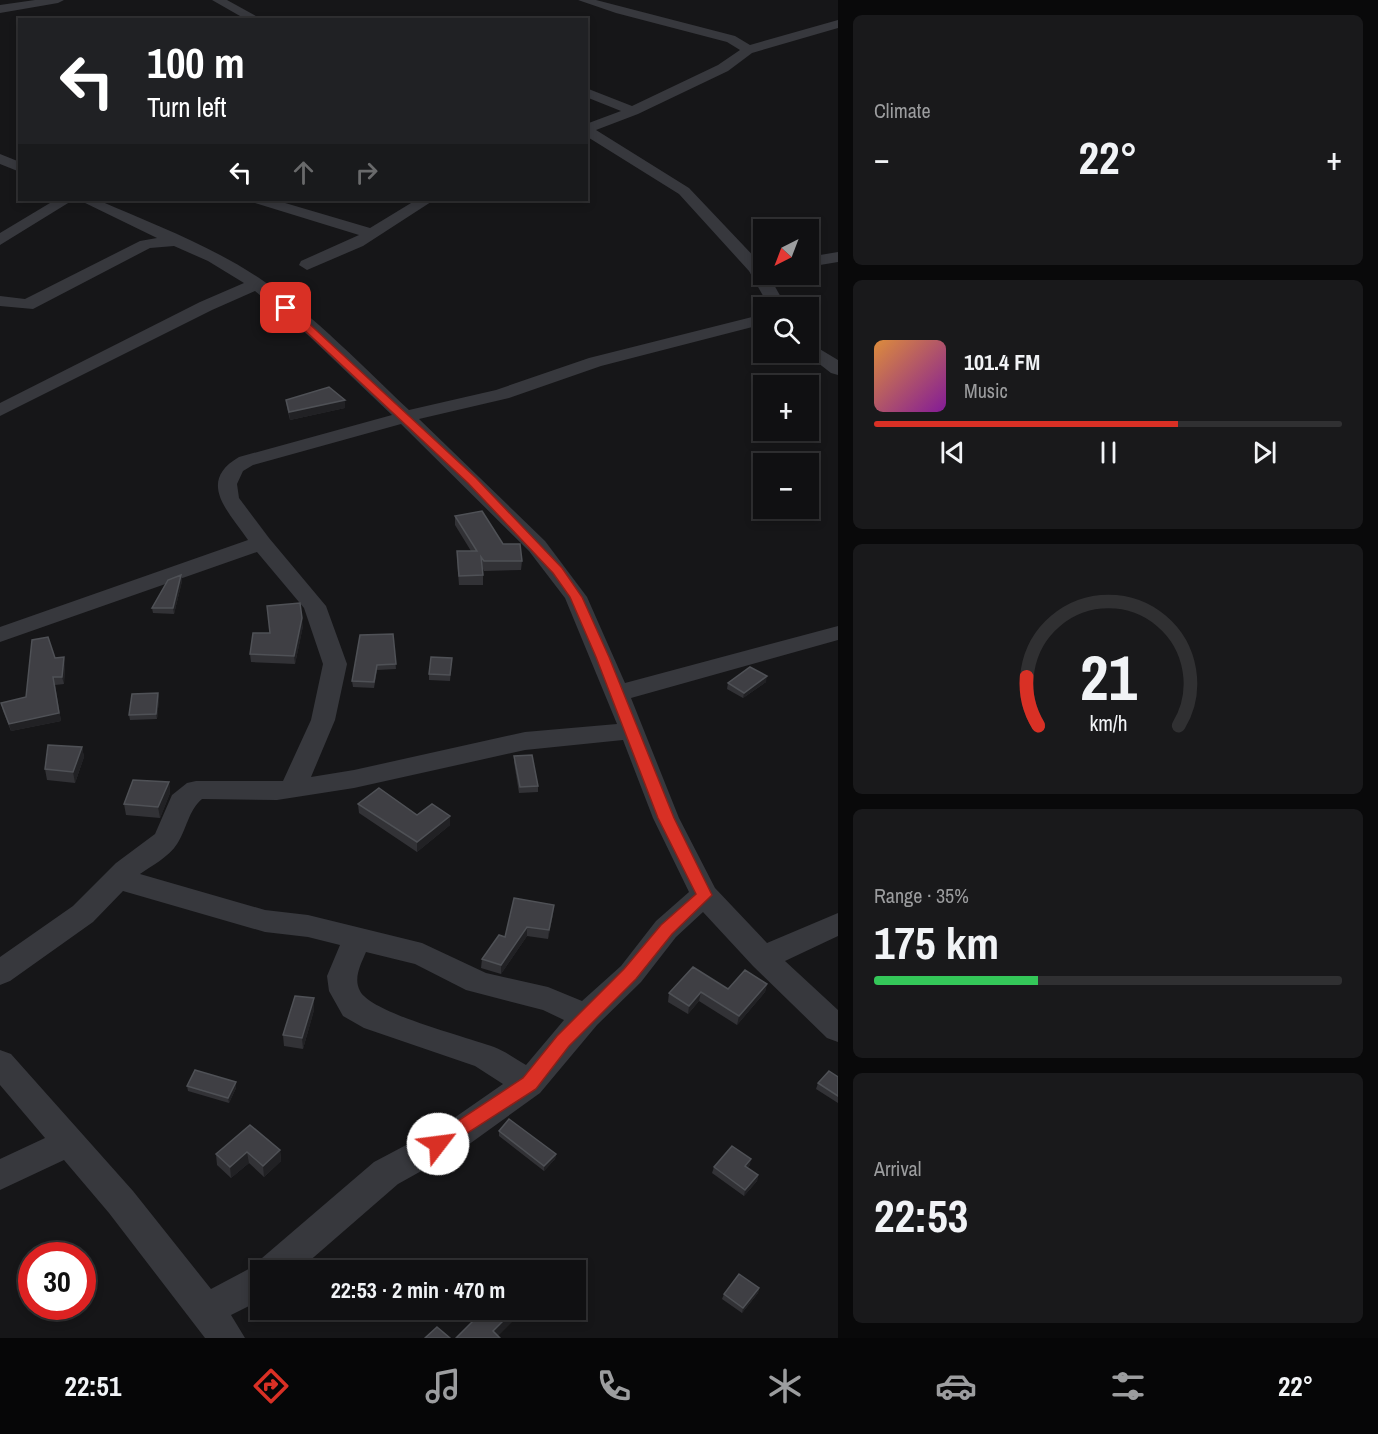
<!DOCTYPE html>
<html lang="en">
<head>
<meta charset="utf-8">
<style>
	body { margin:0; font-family:"Archivo Narrow",sans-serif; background:#19191b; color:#f1f3f6; height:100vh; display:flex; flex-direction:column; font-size:22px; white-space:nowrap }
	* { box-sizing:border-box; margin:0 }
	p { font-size:20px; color:#9c9d9f }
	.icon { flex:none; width:33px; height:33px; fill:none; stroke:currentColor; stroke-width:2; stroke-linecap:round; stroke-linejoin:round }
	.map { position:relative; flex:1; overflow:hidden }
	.sheet { display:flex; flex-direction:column; gap:15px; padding:15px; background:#09090a; width:540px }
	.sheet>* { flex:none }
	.guide { position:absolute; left:18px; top:18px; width:570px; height:183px; border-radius:0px; box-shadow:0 3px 9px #0003,0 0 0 2px #303032; background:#202124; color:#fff; overflow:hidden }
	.needle { width:39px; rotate:222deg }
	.buttons { position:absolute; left:753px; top:219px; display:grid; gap:12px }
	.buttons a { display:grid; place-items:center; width:66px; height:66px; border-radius:0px; background:#101012; box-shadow:0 3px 9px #0003,0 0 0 2px #303032; font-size:30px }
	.speed { position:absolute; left:18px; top:1242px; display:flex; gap:12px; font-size:30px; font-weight:700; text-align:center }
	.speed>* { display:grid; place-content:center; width:78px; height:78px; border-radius:50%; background:#101012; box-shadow:0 3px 9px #0003,0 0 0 2px #303032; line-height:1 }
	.speed .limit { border:9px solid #d22; background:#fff; color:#111 }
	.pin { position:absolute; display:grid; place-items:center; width:51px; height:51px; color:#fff; margin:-26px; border-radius:12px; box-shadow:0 3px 9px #0006 }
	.me { position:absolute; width:66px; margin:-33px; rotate:60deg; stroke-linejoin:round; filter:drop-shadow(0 0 4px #0008) }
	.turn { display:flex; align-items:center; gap:21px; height:126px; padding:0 30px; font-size:27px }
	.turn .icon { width:78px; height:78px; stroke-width:2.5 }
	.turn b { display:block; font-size:42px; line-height:51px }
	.lanes { display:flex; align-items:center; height:57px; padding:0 30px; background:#0003; justify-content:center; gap:30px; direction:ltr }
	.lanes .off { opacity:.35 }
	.big { font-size:45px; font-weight:800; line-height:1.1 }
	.sheet .card { flex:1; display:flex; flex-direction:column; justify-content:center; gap:9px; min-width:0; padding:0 21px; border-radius:9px; background:#19191b }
	.sheet .dial { align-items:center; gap:0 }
	.dial svg { height:156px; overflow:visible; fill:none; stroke:#303032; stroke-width:7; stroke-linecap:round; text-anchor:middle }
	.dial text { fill:#f1f3f6; stroke:none }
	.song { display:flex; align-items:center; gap:18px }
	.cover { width:72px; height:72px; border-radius:9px; background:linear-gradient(135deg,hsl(30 70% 55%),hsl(290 70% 35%)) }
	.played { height:6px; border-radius:3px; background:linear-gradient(90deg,#d93025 65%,#303032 65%) }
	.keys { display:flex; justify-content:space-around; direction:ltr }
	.heat { display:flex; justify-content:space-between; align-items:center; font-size:33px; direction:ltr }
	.charge { height:9px; border-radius:4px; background:linear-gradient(90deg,#34c759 35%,#303032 0) }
	.trip { position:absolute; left:250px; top:1260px; width:336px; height:60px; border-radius:0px; background:#101012; box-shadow:0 3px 9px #0003,0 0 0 2px #303032; font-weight:800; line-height:60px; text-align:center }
	.tabs { display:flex; height:96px; justify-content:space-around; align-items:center; background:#060607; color:#9c9d9f }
	.tabs .icon { width:42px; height:42px }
	.tabs .current { color:#d93025 }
	.tabs b { font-size:27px; color:#f1f3f6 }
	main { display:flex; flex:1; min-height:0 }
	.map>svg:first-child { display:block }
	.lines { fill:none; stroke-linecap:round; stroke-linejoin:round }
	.minor { fill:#37383d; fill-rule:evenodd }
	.wall { fill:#323236 }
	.shaded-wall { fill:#212124 }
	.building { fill:#3f3f44; stroke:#4f5156; stroke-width:1.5 }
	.route { fill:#d93025; stroke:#8d1f18; stroke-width:1.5 }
</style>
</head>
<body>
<main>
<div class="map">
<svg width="838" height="1338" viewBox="0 0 838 1338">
	<rect width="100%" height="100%" fill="#161618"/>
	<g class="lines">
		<!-- minor -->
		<path class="minor" d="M 35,0 L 64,0 L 58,3 L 0,13 L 0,5 Z
			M 212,0 L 227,0 L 263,20 L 247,20 Z
			M 578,0 L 596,0 L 735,36 L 750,45 L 838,20 L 838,28 L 752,53 L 728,71 L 638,114 L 596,130 L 689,188 L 762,265 L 764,274 L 768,274 L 787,308 L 770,308 L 749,271 L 679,194 L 586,136 L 586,124 L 621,111 L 586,97 L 586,88 L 632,106 L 718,65 L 740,50 L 727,42 L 616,13 Z
			M 0,154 L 20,162 L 20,172 L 0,164 Z
			M 55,200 L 73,200 L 0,245 L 0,233 Z
			M 79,200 L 98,200 C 153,224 212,246 262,280 C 316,317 362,366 409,410 L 496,390 L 589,358 L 764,314 L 764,324 L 601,366 L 509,398 L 419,419 L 545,541 L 587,597 L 625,683 L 838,626 L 838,640 L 631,698 L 679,818 L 715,888 L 767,943 L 838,913 L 838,936 L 785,961 L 838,1010 L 838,1042 L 827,1038 L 753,966 L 703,912 L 676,937 L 641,982 L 597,1025 L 540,1093 L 468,1145 L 398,1184 L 299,1270 L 261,1270 L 261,1300 L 231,1315 L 245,1338 L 205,1338 L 109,1213 L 64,1160 L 0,1190 L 0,1159 L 45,1138 L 0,1085 L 0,1050 L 11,1054 L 133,1191 L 211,1289 L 260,1263 L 262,1258 L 374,1162 L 444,1125 L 503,1084 L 475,1066 L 364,1028 L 343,1016 L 329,991 L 327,976 L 340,945 L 308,937 L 265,932 L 123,891 L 93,922 L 10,981 L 0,985 L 0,957 L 73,906 L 116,863 L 155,834 L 172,795 L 187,783 L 196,781 L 283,781 L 311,720 L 323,664 L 304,608 L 257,552 L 0,642 L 0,627 L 248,540 C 229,512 196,482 239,457 L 392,415 L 309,336 L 255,291 L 212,310 L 0,416 L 0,403 L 200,302 L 244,283 L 208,261 L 174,246 L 150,248 L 33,309 L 0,306 L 0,296 L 25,299 L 140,241 L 157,238 ZM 401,424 L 529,551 L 565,598 L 617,724 L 525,732 L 354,770 L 311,777 L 335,720 L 347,664 L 326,606 L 269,538 L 239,498 L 237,484 L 243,471 L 253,465 ZM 623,740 L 653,818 L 689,892 L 656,921 L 621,966 L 582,1001 L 548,987 L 486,973 L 422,943 L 308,915 L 265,910 L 140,874 C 151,866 169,857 177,844 C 187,829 188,811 202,799 L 277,800 L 354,788 L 525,750 ZM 366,952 L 415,964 L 466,990 L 543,1010 L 564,1020 L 526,1065 C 515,1059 505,1051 494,1047 C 467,1037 371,1013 360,991 C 353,978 361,964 366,952 Z
			M 252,200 L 275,200 L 370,228 L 416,200 L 434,200 L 363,246 L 307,270 L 299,265 L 301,261 L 359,235 L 255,203 Z
			M 838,252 L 838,262 L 808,267 L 808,257 Z
			M 808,342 L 838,360 L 838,375 L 831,373 L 804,352 L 808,352 Z"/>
	</g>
	<!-- wall -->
	<path class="wall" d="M 286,400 L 345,400 L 345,408 L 290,420 L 287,408 Z
		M 455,516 L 503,544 L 522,561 L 521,570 L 484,571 L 483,569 L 483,585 L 459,585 L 457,560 L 457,551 L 471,551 L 455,525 Z
		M 181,575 L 182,581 L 174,614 L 153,613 L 152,608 Z
		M 303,626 L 295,664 L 251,662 L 250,654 L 270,633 Z
		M 393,634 L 396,669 L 377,670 L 374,688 L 353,687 L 352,681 Z
		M 55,658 L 65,665 L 64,684 L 55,685 L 61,721 L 11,731 L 3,711 L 1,703 L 26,697 Z
		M 452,658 L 450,681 L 429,680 L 429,674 Z
		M 766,682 L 743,698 L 727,689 L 728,683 Z
		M 158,693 L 159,699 L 157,719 L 130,720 L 129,715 Z
		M 82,747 L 84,757 L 75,783 L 47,780 L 45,769 Z
		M 514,756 L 538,786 L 538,792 L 519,793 L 514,762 Z
		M 169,782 L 170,793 L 160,818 L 126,815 L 124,804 Z
		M 358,804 L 417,815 L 450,825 L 417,852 L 359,813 Z
		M 553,914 L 548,939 L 527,936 L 501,974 L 481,968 L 482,959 L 505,937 Z
		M 767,984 L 765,992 L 737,1025 L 699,1001 L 688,1014 L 668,1002 L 669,993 L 728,989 Z
		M 314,998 L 314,1010 L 303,1049 L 284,1046 L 283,1035 Z
		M 838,1077 L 838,1103 L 816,1089 L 818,1083 Z
		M 236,1082 L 236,1088 L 229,1103 L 188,1091 L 187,1086 Z
		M 499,1131 L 556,1154 L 555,1159 L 544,1171 L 499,1136 Z
		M 280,1150 L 281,1161 L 264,1177 L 249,1163 L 231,1178 L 217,1165 L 216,1154 Z
		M 750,1165 L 747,1168 L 758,1175 L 757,1181 L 744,1196 L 712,1173 L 714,1167 Z
		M 759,1288 L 758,1293 L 742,1313 L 722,1299 L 724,1294 Z"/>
	<!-- shaded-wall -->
	<path class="shaded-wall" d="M 345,400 L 345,408 L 290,420 L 289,412 Z
		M 181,575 L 182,581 L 174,614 L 173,608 Z
		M 302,618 L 303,626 L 295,664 L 294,656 Z
		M 64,657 L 65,665 L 64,684 L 62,677 Z
		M 767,676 L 766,682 L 743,698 L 744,693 Z
		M 53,677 L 61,721 L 11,731 L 9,724 Z
		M 158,693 L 159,699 L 157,719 L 156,714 Z
		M 82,747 L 84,757 L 75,783 L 73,772 Z
		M 169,782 L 170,793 L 160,818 L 158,807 Z
		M 450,816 L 450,825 L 417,852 L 417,842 Z
		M 554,905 L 553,914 L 548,939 L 549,930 Z
		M 527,927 L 527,936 L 501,974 L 501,965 Z
		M 767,984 L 765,992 L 737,1025 L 739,1016 Z
		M 701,992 L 699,1001 L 688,1014 L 689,1006 Z
		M 314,998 L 314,1010 L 303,1049 L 302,1038 Z
		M 236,1082 L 236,1088 L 229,1103 L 228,1098 Z
		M 280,1150 L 281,1161 L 264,1177 L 263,1166 Z
		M 247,1152 L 249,1163 L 231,1178 L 230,1167 Z
		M 556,1154 L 555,1159 L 544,1171 L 544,1166 Z
		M 751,1159 L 750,1165 L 744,1172 L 745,1166 Z
		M 758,1175 L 757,1181 L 744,1196 L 745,1190 Z
		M 759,1288 L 758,1293 L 742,1313 L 743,1308 Z
		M 513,1311 L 513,1321 L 496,1338 L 493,1331 Z"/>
	<!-- building -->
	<path class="building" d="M 329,387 L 345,400 L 289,412 L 286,400 Z
		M 482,511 L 503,544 L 520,544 L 522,561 L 484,561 L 481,557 L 483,575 L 459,576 L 457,551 L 477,551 L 455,516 Z
		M 181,575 L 173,608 L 152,608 L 168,580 Z
		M 300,603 L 302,618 L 294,656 L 250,654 L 253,633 L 270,633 L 267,606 Z
		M 393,634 L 396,664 L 377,665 L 374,682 L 352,681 L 360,635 Z
		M 48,637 L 55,658 L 64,657 L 62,677 L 53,677 L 59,713 L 9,724 L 1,703 L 26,697 L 32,640 Z
		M 431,657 L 452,658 L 450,675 L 429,674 Z
		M 750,667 L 767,676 L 744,693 L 728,683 Z
		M 158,693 L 156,714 L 129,715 L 132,694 Z
		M 48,745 L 82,747 L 73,772 L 45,769 Z
		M 532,755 L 538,786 L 520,787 L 514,756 Z
		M 133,780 L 169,782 L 158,807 L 124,804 Z
		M 379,788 L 417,815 L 432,804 L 450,816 L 417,842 L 358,804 Z
		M 514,898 L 554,905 L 549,930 L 527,927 L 501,965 L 482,959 L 499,935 L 505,937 Z
		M 693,967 L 728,989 L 745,970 L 767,984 L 739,1016 L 701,992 L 689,1006 L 669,993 Z
		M 295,996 L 314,998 L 302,1038 L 283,1035 Z
		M 195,1070 L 236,1082 L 228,1098 L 187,1086 Z
		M 829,1071 L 838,1077 L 838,1096 L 818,1083 Z
		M 509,1119 L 556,1154 L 544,1166 L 499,1131 Z
		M 250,1125 L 280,1150 L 263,1166 L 247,1152 L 230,1167 L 216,1154 Z
		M 732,1146 L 751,1159 L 745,1166 L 758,1175 L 745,1190 L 714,1167 Z
		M 739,1274 L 759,1288 L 743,1308 L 724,1294 Z
		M 484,1310 L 511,1310 L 513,1311 L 493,1331 L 500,1338 L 456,1338 Z
		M 437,1327 L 450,1338 L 425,1338 Z"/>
	<!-- route -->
	<path class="route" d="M 283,306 L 290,306 L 476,478 L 562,568 L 582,597 L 609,657 L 674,818 L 712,895 L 672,934 L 636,979 L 569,1046 L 536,1089 L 438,1152 L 432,1150 L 429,1144 L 432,1138 L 523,1078 L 557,1036 L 624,969 L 661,925 L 696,894 L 658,818 L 596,657 L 570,597 L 553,573 L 468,483 L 283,310 Z"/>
</svg>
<div class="buttons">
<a><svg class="needle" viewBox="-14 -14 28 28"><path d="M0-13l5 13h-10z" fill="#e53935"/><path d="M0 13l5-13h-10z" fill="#9c9d9f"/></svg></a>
<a><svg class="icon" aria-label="search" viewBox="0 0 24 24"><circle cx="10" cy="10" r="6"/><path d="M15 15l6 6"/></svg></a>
<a>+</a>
<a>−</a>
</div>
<div class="speed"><div class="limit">30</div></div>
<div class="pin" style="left:286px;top:308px;background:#d93025"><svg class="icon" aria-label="arrive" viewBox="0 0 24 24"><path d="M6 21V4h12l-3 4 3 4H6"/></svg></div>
<svg class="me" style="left:438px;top:1144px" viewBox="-20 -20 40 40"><circle r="19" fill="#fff"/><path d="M0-13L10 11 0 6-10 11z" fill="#d93025"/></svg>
<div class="trip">22:53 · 2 min · 470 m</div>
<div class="guide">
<div class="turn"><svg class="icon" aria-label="left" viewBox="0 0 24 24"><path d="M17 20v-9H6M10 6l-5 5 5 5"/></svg><div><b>100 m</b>Turn left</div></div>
<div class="lanes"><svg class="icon" aria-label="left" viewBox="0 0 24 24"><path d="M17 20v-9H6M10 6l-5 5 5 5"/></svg><svg class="icon off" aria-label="ahead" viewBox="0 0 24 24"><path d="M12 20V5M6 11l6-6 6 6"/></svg><svg class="icon off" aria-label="right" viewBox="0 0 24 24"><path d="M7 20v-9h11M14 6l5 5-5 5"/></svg></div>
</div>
</div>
<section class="sheet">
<div class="card"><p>Climate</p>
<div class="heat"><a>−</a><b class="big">22°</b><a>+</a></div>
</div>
<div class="card">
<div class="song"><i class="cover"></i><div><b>101.4 FM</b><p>Music</p></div></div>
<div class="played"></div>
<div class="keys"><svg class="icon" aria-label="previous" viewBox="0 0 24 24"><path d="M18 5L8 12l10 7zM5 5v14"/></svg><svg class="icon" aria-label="pause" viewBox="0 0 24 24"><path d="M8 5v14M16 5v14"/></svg><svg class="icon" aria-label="next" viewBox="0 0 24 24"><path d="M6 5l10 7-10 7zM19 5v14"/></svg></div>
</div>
<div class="card dial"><svg viewBox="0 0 100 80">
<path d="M14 69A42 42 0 1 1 86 69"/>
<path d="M14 69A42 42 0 0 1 8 44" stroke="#d93025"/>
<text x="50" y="56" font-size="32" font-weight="700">21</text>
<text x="50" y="72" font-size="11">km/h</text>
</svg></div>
<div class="card"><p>Range · 35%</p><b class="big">175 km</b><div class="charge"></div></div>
<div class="card"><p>Arrival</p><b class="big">22:53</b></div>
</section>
</main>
<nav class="tabs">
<b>22:51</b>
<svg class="icon current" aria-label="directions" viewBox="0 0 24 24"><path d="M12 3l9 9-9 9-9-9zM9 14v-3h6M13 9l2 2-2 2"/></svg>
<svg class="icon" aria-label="music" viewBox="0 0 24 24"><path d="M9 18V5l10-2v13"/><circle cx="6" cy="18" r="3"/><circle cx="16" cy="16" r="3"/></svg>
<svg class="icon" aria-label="phone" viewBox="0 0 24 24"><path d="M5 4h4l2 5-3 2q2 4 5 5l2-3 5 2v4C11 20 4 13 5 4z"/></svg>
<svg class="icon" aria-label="climate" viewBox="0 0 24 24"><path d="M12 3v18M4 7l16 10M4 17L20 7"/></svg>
<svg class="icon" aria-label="car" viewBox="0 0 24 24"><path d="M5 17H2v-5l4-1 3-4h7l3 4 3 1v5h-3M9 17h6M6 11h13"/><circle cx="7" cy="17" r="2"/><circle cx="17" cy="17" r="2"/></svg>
<svg class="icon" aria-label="filters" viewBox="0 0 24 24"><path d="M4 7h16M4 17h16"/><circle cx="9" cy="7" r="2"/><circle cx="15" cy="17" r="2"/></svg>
<b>22°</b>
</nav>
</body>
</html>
